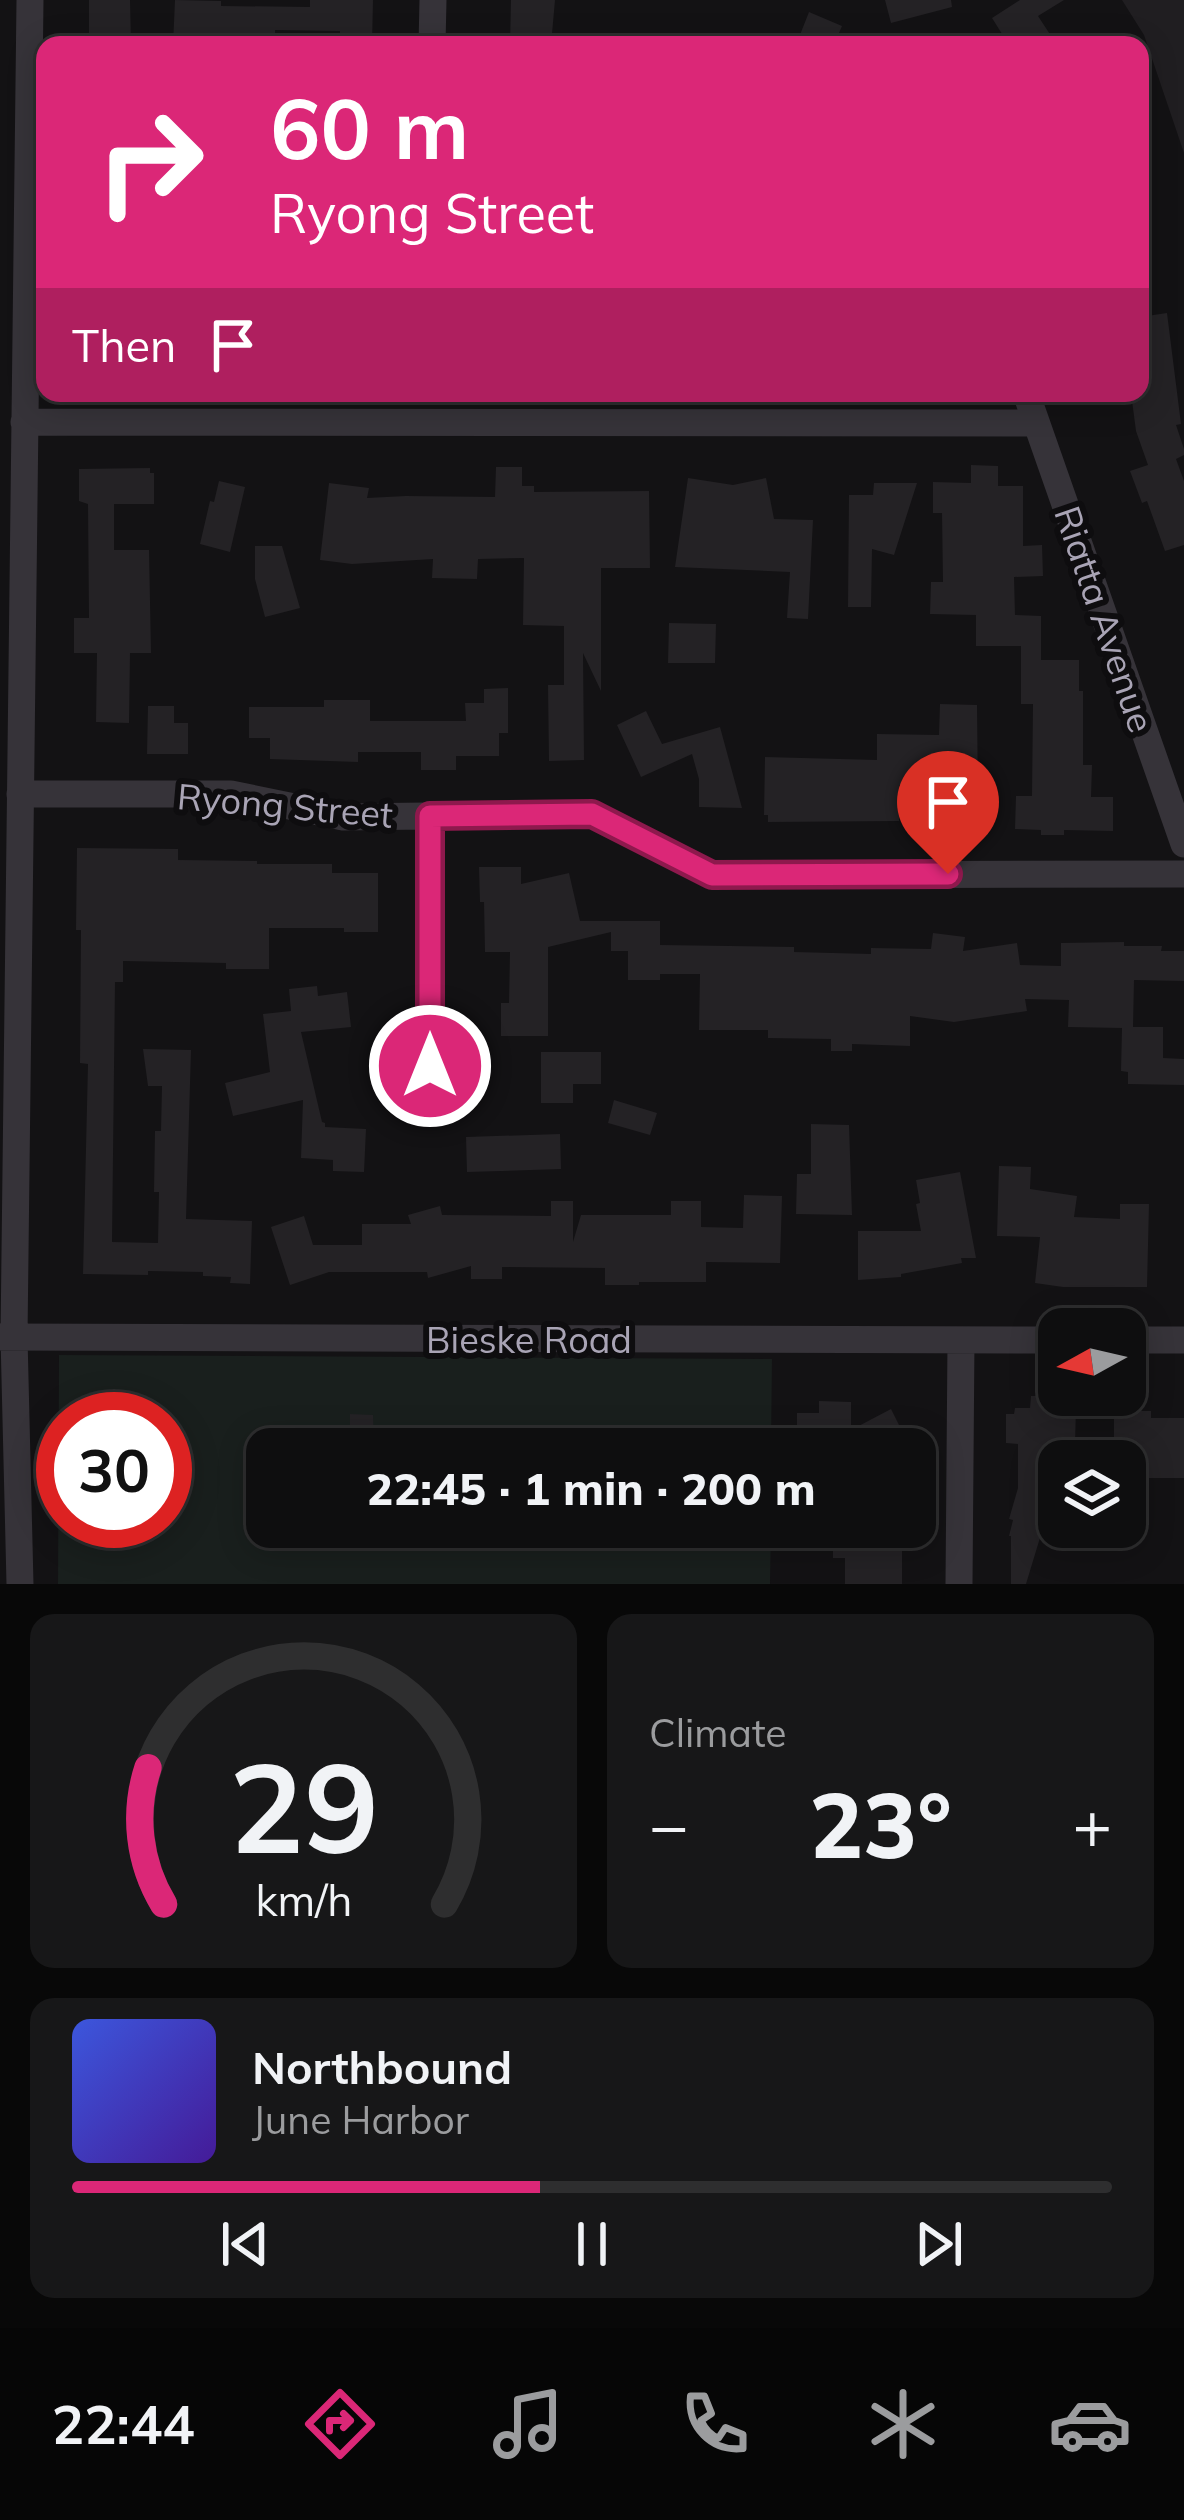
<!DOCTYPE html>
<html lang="en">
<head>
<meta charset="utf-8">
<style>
	body { margin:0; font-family:Mulish,sans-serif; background:#171718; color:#f1f3f6; height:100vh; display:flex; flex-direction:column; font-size:45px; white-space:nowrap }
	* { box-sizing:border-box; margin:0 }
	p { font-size:39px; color:#9b9c9e }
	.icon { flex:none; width:66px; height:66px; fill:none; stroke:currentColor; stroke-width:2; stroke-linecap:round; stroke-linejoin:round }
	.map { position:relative; height:1584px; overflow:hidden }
	.details { display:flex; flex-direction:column; gap:30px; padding:30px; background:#080808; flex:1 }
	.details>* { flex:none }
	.top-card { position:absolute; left:36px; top:36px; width:1113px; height:366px; border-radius:24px; box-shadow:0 6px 30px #0003,0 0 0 3px #2e2e2f; background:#db2777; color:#fff; overflow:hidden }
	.needle { width:78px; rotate:262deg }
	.tools { position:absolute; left:1038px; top:1308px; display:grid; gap:24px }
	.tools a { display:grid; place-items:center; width:108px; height:108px; border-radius:24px; background:#0e0e0f; box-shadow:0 6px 30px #0003,0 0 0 3px #2e2e2f; font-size:60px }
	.speed { position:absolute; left:36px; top:1392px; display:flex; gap:24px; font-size:60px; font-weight:700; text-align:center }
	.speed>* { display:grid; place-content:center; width:156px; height:156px; border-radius:50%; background:#0e0e0f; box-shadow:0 6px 30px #0003,0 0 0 3px #2e2e2f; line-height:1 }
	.speed .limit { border:18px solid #d22; background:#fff; color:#111 }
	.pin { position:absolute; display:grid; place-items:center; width:102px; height:102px; color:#fff; margin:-123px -51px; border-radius:50% 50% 50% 0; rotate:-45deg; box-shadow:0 0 12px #0007 }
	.pin .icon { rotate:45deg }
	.me { position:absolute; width:132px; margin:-66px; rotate:0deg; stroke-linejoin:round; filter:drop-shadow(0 0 9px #0008) }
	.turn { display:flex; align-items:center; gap:42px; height:252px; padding:0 36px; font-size:54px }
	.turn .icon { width:156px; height:156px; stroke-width:2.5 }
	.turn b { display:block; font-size:84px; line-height:102px }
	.then { display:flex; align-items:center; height:114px; padding:0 36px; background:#0003; gap:24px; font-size:45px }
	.big { font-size:90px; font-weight:800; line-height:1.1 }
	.details .tile { flex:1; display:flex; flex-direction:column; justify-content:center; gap:18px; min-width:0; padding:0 42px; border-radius:24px; background:#171718 }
	.details .dial { align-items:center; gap:0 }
	.dial svg { height:312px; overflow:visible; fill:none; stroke:#2e2e2f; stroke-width:7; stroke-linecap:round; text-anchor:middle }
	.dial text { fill:#f1f3f6; stroke:none }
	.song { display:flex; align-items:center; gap:36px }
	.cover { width:144px; height:144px; border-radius:18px; background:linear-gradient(135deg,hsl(230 70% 55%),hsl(260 70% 35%)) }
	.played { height:12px; border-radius:6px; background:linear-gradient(90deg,#db2777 45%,#2e2e2f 45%) }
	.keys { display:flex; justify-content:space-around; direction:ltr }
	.heat { display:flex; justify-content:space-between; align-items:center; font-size:66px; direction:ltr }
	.details .tiles { flex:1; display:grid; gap:30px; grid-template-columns:1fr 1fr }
	.tile:last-child { grid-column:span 2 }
	.trip { position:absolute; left:246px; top:1428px; width:690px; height:120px; border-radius:24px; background:#0e0e0f; box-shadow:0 6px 30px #0003,0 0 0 3px #2e2e2f; font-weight:800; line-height:120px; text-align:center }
	.tab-bar { display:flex; height:192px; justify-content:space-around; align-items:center; background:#060606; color:#9b9c9e }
	.tab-bar .icon { width:84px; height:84px }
	.tab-bar .active { color:#db2777 }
	.tab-bar b { font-size:54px; color:#f1f3f6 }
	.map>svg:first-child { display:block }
	.built { fill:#201e21 }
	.green { fill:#191f1d; fill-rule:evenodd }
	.building { fill:#242225 }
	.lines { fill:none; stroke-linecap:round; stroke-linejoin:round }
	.minor { stroke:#363339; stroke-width:27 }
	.route-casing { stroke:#8e194d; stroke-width:30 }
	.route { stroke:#db2777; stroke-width:21 }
	.labels { text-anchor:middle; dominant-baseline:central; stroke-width:12; stroke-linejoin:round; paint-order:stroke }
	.street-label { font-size:36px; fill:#a9a4b5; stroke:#0e0d0f }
</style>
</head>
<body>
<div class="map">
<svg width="1184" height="1584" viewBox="0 0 1184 1584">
	<rect width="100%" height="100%" fill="#131214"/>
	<!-- built -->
	<path class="built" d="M 1122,0 L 1184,0 L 1184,153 L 1144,35 Z"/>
	<!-- green -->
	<path class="green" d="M 59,1355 L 772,1359 L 771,1449 L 267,1449 L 267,1527 L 771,1527 L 770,1584 L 58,1584 ZM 63,1419 L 165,1419 L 165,1521 L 63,1521 Z"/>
	<!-- building -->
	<path class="building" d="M 89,0 L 130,0 L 131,44 L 89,44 Z
		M 175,0 L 221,1 L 221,6 L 310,7 L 310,0 L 373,0 L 372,45 L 340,45 L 340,31 L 275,30 L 275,45 L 173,45 Z
		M 511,0 L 555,0 L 551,45 L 510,45 Z
		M 885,0 L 951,0 L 952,7 L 891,23 Z
		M 1020,0 L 1064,0 L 1038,16 L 1057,45 L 1009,45 L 992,18 Z
		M 809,12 L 842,26 L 834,45 L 796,45 Z
		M 1167,313 L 1181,424 L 1176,425 L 1184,449 L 1184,455 L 1176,459 L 1184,481 L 1184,545 L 1165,551 L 1147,501 L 1142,503 L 1130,471 L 1148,465 L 1136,431 L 1131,393 L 1140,393 L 1140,317 Z
		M 971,465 L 998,466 L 998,486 L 1023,486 L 1023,546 L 1042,545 L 1043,576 L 1014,577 L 1015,615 L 1041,616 L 1041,660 L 1079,660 L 1079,691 L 1083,691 L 1083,765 L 1092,765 L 1091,797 L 1113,797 L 1113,831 L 1064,830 L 1064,835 L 1041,835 L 1041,830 L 1015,829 L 1016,796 L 1032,796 L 1033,704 L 1021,704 L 1021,646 L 976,646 L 976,615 L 930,614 L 931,582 L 943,582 L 942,513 L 933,513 L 933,482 L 971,483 Z
		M 496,467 L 522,467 L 522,486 L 534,486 L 534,492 L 649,491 L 650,568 L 601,568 L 601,691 L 583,653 L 584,760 L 549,761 L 548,685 L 564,685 L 564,626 L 523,625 L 524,558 L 478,559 L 477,579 L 432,578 L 433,559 L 352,564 L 320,560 L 329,483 L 369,488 L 367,498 L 406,496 L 495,497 Z
		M 150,468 L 150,473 L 154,473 L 154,504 L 114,504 L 114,550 L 149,550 L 151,653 L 130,653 L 129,723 L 96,722 L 97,653 L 74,653 L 74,618 L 89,618 L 88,504 L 79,501 L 79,469 Z
		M 688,478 L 733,485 L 766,478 L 774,519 L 813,520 L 808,619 L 787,618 L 790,572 L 675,567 Z
		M 219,481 L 245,487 L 230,552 L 200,544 L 210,501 L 214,502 Z
		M 874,483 L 917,483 L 894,555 L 872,549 L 871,607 L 848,607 L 849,495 L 873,495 Z
		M 255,546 L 282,546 L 300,608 L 265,617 L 255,579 Z
		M 669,623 L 716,624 L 715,663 L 668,663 Z
		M 508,688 L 508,733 L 499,733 L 499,756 L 456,756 L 456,770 L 421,770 L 421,752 L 358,752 L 358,762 L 270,759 L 270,738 L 249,738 L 249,707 L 324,707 L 324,700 L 370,700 L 370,721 L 466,721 L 465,703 L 484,703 L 484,689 Z
		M 940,704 L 977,705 L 978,795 L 955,795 L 955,774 L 911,775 L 911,785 L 899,785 L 899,821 L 768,822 L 768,815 L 764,815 L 765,757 L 877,760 L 877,734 L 939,735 Z
		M 148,706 L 174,706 L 174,723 L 188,723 L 188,754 L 147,754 Z
		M 646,711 L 662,744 L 720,727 L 742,808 L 699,807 L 699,779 L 692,754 L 641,777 L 617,725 Z
		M 77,848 L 178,849 L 178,860 L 257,861 L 257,864 L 332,864 L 332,873 L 378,873 L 378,932 L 344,932 L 344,928 L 269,928 L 269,969 L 226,969 L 226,963 L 123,961 L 123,982 L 115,982 L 112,1242 L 158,1243 L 159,1192 L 154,1192 L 155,1131 L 161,1131 L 162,1086 L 148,1086 L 143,1049 L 191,1050 L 186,1219 L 252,1221 L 250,1284 L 230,1283 L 231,1277 L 203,1276 L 203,1272 L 148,1271 L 148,1275 L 83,1274 L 88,1064 L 80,1063 L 81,930 L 76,930 Z
		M 479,867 L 521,867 L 521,884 L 569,873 L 580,921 L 660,921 L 660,945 L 794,947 L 794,952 L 871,954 L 871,948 L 931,949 L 933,933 L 965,937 L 963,951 L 1017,943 L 1020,965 L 1061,966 L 1061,943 L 1124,942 L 1124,946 L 1162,946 L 1161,951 L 1184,951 L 1184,981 L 1134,980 L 1133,1027 L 1163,1027 L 1163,1058 L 1184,1059 L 1184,1085 L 1128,1084 L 1128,1072 L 1121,1071 L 1122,1028 L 1068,1027 L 1069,1000 L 1025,999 L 1027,1011 L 954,1022 L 910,1016 L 910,1046 L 852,1044 L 852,1051 L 831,1051 L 831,1039 L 768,1038 L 768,1030 L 699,1030 L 700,974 L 660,974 L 660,980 L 628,980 L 628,951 L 611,951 L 611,932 L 548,947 L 548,1036 L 501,1036 L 501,1003 L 509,1003 L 510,952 L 485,952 L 484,902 L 480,902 Z
		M 317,986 L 318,996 L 347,992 L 351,1027 L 301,1032 L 322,1122 L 325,1123 L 325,1127 L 366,1129 L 364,1172 L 333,1171 L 333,1160 L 301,1158 L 303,1100 L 233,1116 L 225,1083 L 270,1072 L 263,1014 L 291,1011 L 289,989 Z
		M 541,1052 L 601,1052 L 601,1084 L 573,1084 L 573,1103 L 541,1103 Z
		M 614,1100 L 657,1113 L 650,1135 L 608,1123 Z
		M 811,1124 L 849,1125 L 852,1215 L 796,1214 L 797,1174 L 811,1174 Z
		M 560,1134 L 561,1169 L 467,1172 L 466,1137 Z
		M 999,1166 L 1031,1167 L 1030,1189 L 1077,1196 L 1074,1217 L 1120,1219 L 1120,1204 L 1149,1204 L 1147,1287 L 1063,1287 L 1035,1283 L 1040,1237 L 997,1236 Z
		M 960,1172 L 976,1258 L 961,1258 L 962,1263 L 901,1274 L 901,1277 L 858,1280 L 858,1231 L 921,1231 L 916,1204 L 920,1203 L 916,1180 Z
		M 744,1195 L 782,1196 L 780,1263 L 706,1262 L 706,1282 L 639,1282 L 639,1285 L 605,1285 L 605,1268 L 502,1267 L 502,1279 L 471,1279 L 471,1266 L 428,1278 L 427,1272 L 329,1272 L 290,1285 L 271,1227 L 304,1216 L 313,1245 L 362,1245 L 362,1224 L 411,1224 L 408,1215 L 440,1206 L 442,1215 L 551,1216 L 551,1201 L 573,1201 L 573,1242 L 581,1215 L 671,1215 L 671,1201 L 701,1201 L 701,1227 L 743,1228 Z
		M 1031,1396 L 1051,1396 L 1051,1408 L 1076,1408 L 1075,1444 L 1048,1444 L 1049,1508 L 1026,1584 L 1011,1584 L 1011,1536 L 1009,1536 L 1013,1520 L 1009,1519 L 1018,1488 L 1018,1444 L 1006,1443 L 1006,1414 L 1014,1414 L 1015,1408 L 1030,1408 Z
		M 819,1401 L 851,1402 L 851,1430 L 891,1409 L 911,1449 L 813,1449 L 818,1445 L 797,1444 L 797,1413 L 819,1413 Z
		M 1114,1411 L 1151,1411 L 1151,1418 L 1184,1418 L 1184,1478 L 1125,1478 L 1125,1461 L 1114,1461 Z
		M 350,1414 L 373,1415 L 374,1441 L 350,1441 Z
		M 833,1527 L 902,1527 L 902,1584 L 845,1584 L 845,1558 L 833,1558 Z"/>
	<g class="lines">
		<!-- minor -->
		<path class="minor" d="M 432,45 L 433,0
			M 1026,393 L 1184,844
			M 24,422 L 1036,423
			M 20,794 L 231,794 L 343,817 L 592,814 L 712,875 L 1184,874
			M 430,816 L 430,1066
			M 0,1337 L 1059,1340
			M 1125,1340 L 1184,1340
			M 20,1584 L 14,1337 L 30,0
			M 959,1584 L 961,1340"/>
	</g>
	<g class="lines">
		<!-- route casing -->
		<g class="route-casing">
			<path id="route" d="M 430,1066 L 430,816 L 592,814 L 712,875 L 948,874"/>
		</g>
		<!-- route -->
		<use href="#route" class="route"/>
	</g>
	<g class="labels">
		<!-- street labels -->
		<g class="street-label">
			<text transform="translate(1105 619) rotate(71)">Riatta Avenue</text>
			<text transform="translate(285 805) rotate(5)">Ryong Street</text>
			<text x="529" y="1339">Bieske Road</text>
		</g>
	</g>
</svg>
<div class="tools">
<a><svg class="needle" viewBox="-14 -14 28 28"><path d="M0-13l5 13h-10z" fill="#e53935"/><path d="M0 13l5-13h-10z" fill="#9b9c9e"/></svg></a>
<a><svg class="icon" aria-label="layers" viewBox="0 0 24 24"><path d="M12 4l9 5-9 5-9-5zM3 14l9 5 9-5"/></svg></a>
</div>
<div class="speed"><div class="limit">30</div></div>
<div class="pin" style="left:948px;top:874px;background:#d93025"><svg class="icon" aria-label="arrive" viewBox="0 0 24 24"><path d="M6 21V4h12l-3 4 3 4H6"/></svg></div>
<svg class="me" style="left:430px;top:1066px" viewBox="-20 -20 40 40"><circle r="17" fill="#db2777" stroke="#fff" stroke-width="3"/><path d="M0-11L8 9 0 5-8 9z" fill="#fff"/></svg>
<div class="trip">22:45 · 1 min · 200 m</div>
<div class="top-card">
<div class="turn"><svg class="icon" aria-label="right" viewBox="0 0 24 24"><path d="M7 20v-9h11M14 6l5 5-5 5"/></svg><div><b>60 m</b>Ryong Street</div></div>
<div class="then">Then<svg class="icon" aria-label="arrive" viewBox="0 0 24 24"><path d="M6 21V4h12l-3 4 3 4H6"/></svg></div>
</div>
</div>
<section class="details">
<div class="tiles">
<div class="tile dial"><svg viewBox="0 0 100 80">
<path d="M14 69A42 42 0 1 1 86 69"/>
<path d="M14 69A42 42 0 0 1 10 34" stroke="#db2777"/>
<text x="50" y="56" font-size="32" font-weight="700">29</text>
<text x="50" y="72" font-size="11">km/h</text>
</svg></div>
<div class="tile"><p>Climate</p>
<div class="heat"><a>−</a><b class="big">23°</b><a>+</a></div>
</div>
<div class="tile">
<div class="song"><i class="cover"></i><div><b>Northbound</b><p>June Harbor</p></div></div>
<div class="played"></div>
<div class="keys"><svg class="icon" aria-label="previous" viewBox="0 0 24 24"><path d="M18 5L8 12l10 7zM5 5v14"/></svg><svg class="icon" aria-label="pause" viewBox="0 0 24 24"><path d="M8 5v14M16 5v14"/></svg><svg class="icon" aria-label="next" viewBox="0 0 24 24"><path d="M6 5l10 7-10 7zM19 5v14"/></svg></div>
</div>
</div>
</section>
<nav class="tab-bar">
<b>22:44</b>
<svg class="icon active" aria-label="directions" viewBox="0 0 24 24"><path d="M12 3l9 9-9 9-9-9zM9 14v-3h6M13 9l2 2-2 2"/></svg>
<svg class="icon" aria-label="music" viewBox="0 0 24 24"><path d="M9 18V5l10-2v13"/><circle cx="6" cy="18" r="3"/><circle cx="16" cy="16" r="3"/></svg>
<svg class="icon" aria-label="phone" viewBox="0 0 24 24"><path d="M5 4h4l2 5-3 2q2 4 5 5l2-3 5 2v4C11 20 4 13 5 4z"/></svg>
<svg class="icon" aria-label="climate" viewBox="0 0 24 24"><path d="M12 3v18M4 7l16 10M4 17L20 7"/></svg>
<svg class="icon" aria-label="car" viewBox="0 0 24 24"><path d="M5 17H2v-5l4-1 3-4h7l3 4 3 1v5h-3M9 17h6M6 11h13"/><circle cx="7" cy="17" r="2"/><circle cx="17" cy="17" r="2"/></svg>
</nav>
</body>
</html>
